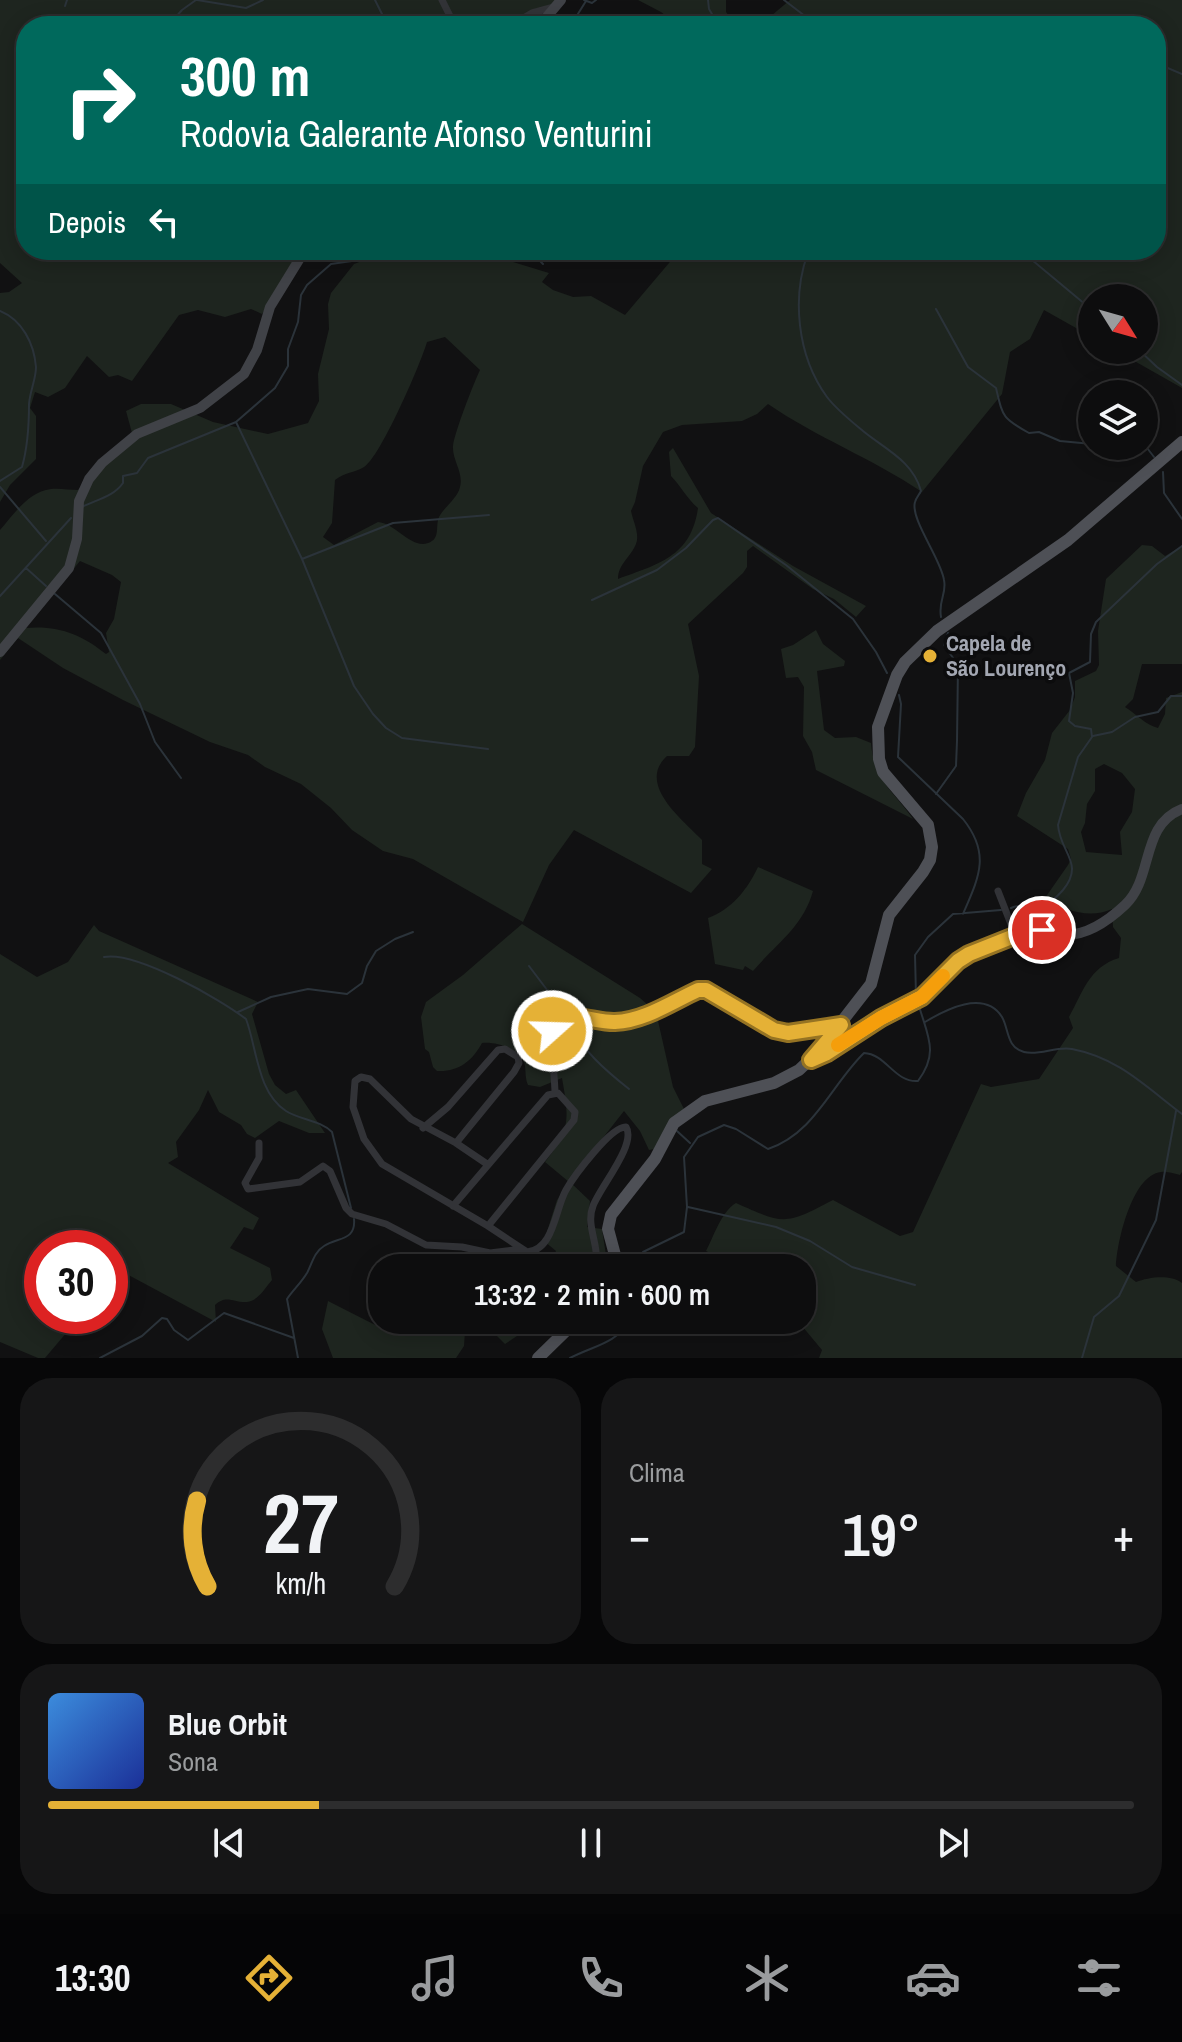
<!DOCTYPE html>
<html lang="pt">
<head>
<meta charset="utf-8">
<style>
	body { margin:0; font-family:"Archivo Narrow",sans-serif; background:#161617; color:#f1f3f6; height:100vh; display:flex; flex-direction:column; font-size:30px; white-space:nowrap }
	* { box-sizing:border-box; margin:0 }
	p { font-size:26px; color:#9a9c9e }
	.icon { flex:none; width:44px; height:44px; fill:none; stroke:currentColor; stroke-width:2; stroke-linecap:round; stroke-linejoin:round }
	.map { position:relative; height:1358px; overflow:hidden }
	.panel { display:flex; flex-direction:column; gap:20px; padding:20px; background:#070708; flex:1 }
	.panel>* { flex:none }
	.banner { position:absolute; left:16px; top:16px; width:1150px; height:244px; border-radius:32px; box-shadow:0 4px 20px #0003,0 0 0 2px #2d2d2e; background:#00695c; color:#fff; overflow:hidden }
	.needle { width:52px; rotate:127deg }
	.fabs { position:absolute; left:1078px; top:284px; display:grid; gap:16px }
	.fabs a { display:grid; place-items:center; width:80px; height:80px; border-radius:50%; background:#0d0d0e; box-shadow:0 4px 20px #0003,0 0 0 2px #2d2d2e; font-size:40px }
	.speed { position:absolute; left:24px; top:1230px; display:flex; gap:16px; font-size:40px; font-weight:700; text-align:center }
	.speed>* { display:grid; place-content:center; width:104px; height:104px; border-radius:50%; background:#0d0d0e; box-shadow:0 4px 20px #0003,0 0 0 2px #2d2d2e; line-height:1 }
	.speed .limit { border:12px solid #d22; background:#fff; color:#111 }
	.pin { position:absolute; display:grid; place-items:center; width:68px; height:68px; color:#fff; margin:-34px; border:4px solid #fff; border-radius:50%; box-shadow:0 2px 8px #0007 }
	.me { position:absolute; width:88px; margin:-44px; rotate:70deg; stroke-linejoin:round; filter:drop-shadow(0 0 6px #0008) }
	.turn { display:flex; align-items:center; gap:28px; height:168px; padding:0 32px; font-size:36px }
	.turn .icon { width:104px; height:104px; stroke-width:2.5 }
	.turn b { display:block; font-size:56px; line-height:68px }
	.then { display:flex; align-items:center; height:76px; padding:0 32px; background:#0003; gap:16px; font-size:30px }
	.big { font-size:60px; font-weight:600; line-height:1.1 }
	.panel .tile { flex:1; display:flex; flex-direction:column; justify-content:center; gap:12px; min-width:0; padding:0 28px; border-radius:32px; background:#161617 }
	.panel .dial { align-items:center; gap:0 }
	.dial svg { height:208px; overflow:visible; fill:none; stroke:#2d2d2e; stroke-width:7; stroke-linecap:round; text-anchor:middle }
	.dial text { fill:#f1f3f6; stroke:none }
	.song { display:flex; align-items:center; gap:24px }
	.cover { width:96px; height:96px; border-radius:12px; background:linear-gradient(135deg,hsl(210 70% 55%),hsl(230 70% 35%)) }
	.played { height:8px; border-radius:4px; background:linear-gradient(90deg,#e5b136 25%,#2d2d2e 25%) }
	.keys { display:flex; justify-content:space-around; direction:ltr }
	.heat { display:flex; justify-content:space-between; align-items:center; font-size:44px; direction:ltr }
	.panel .tiles { flex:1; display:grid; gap:20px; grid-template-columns:1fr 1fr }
	.tile:last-child { grid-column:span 2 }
	.trip { position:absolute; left:368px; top:1254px; width:448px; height:80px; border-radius:32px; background:#0d0d0e; box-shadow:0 4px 20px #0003,0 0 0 2px #2d2d2e; font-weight:600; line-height:80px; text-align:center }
	.dock { display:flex; height:128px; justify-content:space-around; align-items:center; background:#050506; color:#9a9c9e }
	.dock .icon { width:56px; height:56px }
	.dock .on { color:#e5b136 }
	.dock b { font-size:36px; color:#f1f3f6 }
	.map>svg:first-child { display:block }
	.green { fill:#1e251f; fill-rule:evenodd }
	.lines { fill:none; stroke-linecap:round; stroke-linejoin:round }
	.stream { stroke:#2b333a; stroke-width:2 }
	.street { stroke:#323337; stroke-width:7 }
	.secondary { stroke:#404247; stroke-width:10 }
	.primary { stroke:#4e5056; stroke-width:12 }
	.route-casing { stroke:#957323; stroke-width:20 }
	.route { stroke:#e5b136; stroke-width:14 }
	.slow { stroke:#f59e0b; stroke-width:14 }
	.poi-dot { fill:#e5b136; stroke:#0c0c0d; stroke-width:3 }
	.labels { text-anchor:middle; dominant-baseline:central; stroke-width:7; stroke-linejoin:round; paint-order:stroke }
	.poi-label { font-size:22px; font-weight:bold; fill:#a3a7b2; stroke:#0c0c0d; text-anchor:start }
</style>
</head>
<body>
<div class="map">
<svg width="1182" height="1358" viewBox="0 0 1182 1358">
	<rect width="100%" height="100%" fill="#111112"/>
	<!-- green -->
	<path class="green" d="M 0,0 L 563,0 L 534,12 L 519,26 L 446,26 L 444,20 L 438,26 L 26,26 L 26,250 L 306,250 L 262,314 L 251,309 L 225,317 L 198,310 L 179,315 L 132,381 L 118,375 L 109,377 L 87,356 L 65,388 L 48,397 L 35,392 L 30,408 L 36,416 L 36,459 L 10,485 L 0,502 L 0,293 L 9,292 L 22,283 L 0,263 Z
		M 638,0 L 726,0 L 726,12 L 737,26 L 679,26 L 661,12 Z
		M 790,0 L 1182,0 L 1182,388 L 1115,350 L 1144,350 L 1144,298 L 1092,298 L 1092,337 L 1044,310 L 1030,339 L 1010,352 L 1002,394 L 922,492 C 873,459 816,437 768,404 L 757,414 L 742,421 L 682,425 L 663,432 L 643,466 L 635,502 L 631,511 C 633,521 640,534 636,544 C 631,557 618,564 618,579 C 658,564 691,557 698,508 C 687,499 681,486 671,476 L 669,452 L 673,448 L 711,513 L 793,566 L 866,606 L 856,617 L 834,599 L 813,589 L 753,546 L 747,551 L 747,567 L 743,573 L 688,624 L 699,676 L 695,747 L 689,756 L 667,756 C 636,784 683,820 702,840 L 702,864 L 712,869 L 691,893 L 574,830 L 549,865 L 523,922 L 413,859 L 383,851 L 352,830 L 331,808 L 301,784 L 265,767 L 248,755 L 210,742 L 123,700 L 63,668 L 18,638 L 0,660 L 0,530 C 14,514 28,492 51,489 C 60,488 69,490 78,490 L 132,433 L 126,411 L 141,404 L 171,404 L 213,422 L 268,434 L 308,423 L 319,401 L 318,374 L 329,329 L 328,304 L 331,293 L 354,264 L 370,258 L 369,255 L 376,250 L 496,250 L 513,262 L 549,273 L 542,282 L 553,290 L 573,297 L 591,296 L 625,315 L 680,250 L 1156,250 L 1156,26 L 759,26 ZM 445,337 L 480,370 C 474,382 454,434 453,446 C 452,460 464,473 460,487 C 458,498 444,507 439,517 C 435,526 441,539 428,543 C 411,549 395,523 378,522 L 334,545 L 323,537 L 332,523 L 335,480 C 345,472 354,473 364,467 C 380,458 421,363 427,342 ZM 80,561 L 112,575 L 121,582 L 114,619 L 106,633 L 109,652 L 106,654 C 81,634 58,625 25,628 Z
		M 1142,545 L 1152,546 L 1165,556 L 1182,546 L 1182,664 L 1142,664 L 1133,699 L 1125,707 C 1136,714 1146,725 1158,728 L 1165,714 L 1166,698 L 1182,692 L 1182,1172 L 1180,1175 C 1175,1174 1167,1171 1161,1172 C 1132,1175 1117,1242 1116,1266 L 1136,1282 C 1149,1277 1170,1274 1182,1283 L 1182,1358 L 819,1358 L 822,1350 L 797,1320 L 802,1320 L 802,1268 L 740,1268 L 706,1251 C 714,1236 721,1212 736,1203 C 785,1225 785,1225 833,1200 L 900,1236 L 913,1232 L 981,1084 L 991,1087 L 1039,1079 L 1073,1028 L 1069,1017 C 1083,992 1089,967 1119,958 L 1121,938 L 1113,927 L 1112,909 C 1090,919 1065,911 1045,898 L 1068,865 L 1071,859 L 1068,849 L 1017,816 L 1026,793 L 1045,760 L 1052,733 L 1070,710 L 1075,697 L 1075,681 L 1096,671 L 1099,665 L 1098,631 L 1106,579 ZM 1104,764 L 1122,773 L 1135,789 L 1132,812 L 1120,832 L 1122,855 L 1086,852 L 1081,832 L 1085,823 L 1087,804 L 1095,791 L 1095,769 Z
		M 816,630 L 823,644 L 845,661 L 844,666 L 817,671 L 824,730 L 835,738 L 856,737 L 871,743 C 874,781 893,790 913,819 L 816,770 L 812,752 L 803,736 L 804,687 L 798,677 L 786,678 L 781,649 L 793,645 Z
		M 758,867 L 813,891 C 803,927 776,944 753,971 L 745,966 L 743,970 L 715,964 L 708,918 C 732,909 747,890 758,867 Z
		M 522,924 L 640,998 L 656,1012 L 673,1087 L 684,1109 L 671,1120 L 654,1149 L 649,1150 L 640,1131 L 624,1111 L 569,1181 L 590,1201 L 587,1227 L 602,1229 L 608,1268 L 563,1268 L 552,1258 L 556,1251 L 544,1241 L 557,1200 L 569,1182 L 545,1162 C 571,1130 569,1118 562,1078 L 540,1087 L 528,1085 C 524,1076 527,1067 523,1060 C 517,1048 494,1041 482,1043 C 472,1061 459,1072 437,1071 L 433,1067 L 429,1052 L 425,1049 L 421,1017 L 426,1002 L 463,975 Z
		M 94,925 L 99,931 L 258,1002 L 252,1014 L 269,1074 L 275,1085 L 286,1094 L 296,1090 L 325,1133 L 309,1133 L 279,1121 L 255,1138 L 247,1134 L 241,1125 L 219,1112 L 208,1090 L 199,1110 L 176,1142 L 178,1157 L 168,1163 L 259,1218 L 253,1230 L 244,1227 L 230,1248 L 270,1268 L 272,1280 C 265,1288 258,1301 247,1302 C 233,1303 227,1294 215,1305 L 216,1322 L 121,1271 L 110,1271 L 110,1248 L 42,1248 L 42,1316 L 89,1316 L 81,1332 L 67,1332 L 45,1358 L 38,1358 L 0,1342 L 0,954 L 37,977 L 68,962 Z
		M 328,1301 L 387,1331 L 392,1331 L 395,1320 L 448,1320 L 465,1331 L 464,1346 L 456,1358 L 333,1358 L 322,1329 Z
		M 487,1320 L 541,1320 L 505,1344 L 493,1332 Z"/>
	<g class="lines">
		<!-- stream -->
		<path class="stream" d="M 197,0 L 246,8 L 263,0
			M 375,0 L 388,26
			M 584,0 L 592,3 L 596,0
			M 708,0 L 709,9 L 719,26
			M 784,0 L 818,26
			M 65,6 L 67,0
			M 168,26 L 182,10 L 196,0
			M 565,26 L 576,17 L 586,1
			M 1156,63 L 1182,74
			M 362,250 L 368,254
			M 529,250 L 543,264
			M 809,250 C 791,296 797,356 827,397 C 836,409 851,421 863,431 C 885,449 913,461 921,491 C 919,495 916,498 915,502 C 910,519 941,559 944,580 C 947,594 938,600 941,617
			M 1020,250 L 1092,310
			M 936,309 L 968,367 L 996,388 C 1003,417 1002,418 1029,433 L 1039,432 L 1060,441 L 1092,444
			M 0,311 C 22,320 34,343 36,367 C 36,379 30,391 29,404 C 29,426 28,446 22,467 L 0,481
			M 1139,350 L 1157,367 L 1182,385
			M 236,422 L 302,559 L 354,686 L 373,714 L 386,728 L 402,738 L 488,749
			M 1144,444 L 1154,457
			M 1163,472 L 1164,493 L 1182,519
			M 0,487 L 46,541
			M 82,507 C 98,499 113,497 123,483 L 123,476 L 137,473 L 148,458 L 236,422 L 275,388 L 288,366 L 288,349 L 298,322 L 301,295 L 307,285 L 331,264 L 359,260 L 368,256 L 372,250
			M 302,559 L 393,523 L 489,515
			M 26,568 L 46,586
			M 55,594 L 101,633 L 140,704 L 155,742 L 181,778
			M 0,596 L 71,518
			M 592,600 L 657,570 L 686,548 L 713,520 L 718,518 L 786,565 L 853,619 L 876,652 L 887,673
			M 899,695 L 901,704 L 898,757 L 963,819 C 991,854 979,877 963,914
			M 1093,736 L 1112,732 L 1135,717 L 1158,712 L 1171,696 L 1182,696
			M 1092,737 L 1091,729 L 1075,726 L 1069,721 L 1073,693 L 1069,673 L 1090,662 L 1091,634 L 1096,622 L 1157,564 L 1182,546
			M 936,794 L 956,766 L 957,741 L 958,665 L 944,645 L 948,633
			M 1011,908 C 1023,902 1031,910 1042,906 C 1051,903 1057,897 1063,890 C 1085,863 1060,853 1058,825 L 1078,757 L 1092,737
			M 104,957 C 136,951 220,999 246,1019 C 257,1048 257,1092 286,1111 C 300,1120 320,1120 332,1132 L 351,1208
			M 529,966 L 563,1011
			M 916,996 L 915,955 L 928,937 L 953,914 L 1001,910
			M 238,1012 L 271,997 L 308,989 L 347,994 L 362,983 L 367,966 L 376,951 L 395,939 L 413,932
			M 568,1022 C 583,1051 605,1070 629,1089
			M 925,1022 C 945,1010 984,989 1002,1017 C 1009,1029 1006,1047 1024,1052 C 1039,1056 1056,1046 1072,1049 C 1119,1058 1146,1087 1182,1114
			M 677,1131 L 690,1143
			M 688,1207 L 776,1227 L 810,1241 L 852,1267 L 915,1285
			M 443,1256 L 448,1268
			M 638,1268 L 636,1263 L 643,1252 L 684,1232 L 687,1207 L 684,1157 L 698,1137 L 724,1125 L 736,1129 L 768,1149 C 815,1133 831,1085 864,1053 C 886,1054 895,1083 918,1081 C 939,1053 928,1037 919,1006
			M 100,1358 L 142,1336 L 162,1318 L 167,1319 L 174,1330 L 188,1340 L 224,1313 L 294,1338
			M 298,1358 L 287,1299 C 293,1290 301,1283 307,1273 C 312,1264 314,1252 324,1246 C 338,1237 356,1241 354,1219
			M 570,1358 C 595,1345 613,1345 632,1320
			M 1082,1358 L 1094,1317 L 1119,1296 L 1156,1220 L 1176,1111"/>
		<!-- street -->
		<path class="street" d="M 442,0 L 455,26
			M 510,26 L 532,13 L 554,7
			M 998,891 L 1016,937
			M 555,1093 C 555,1077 548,1030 558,1021 C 566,1013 607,1024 623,1021 C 647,1017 686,989 702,990 C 726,991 753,1023 777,1030 C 797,1036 817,1027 837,1025
			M 423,1128 L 448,1107 L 498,1050 L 505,1049 L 518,1057 L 519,1063 L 514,1072 L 456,1143
			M 259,1143 L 259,1158 L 245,1183 L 248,1189 L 300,1182 L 323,1166 L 330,1171 L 346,1208 L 352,1214 L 386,1224 L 426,1245 L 462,1247 L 490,1253 L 521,1249
			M 487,1164 L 456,1143 L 411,1119 L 370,1079 L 361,1077 L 355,1081 L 353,1107 L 364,1139 L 382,1164 L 488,1226 L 527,1252 C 554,1250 555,1209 566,1190 C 574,1176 611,1126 626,1127 C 637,1144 600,1187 593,1206 C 585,1227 601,1246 595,1268
			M 453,1206 L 548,1095 L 558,1093 L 575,1112 L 574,1120 L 488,1226"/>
		<!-- secondary -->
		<path class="secondary" d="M 539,26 L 561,0
			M 0,652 L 69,568 L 77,539 L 79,501 L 89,479 L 102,463 L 137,434 L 200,408 L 244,374 L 257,350 L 270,307 L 305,250
			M 811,1060 C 836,1050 856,1032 879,1019 C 893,1011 910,1006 923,996 C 940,982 951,961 973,952 C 988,946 1015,934 1030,930 C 1040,927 1050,932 1060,934 C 1084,938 1109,920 1125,905 C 1154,878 1140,825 1182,809"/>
		<!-- primary -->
		<path class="primary" d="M 613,1268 L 615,1255 L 608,1229 L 611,1215 L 655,1159 L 674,1123 L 705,1101 L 774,1083 L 799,1070 L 819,1051 L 871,984 L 889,915 L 923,872 L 930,860 L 932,847 L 928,825 L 883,772 L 879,759 L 878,727 L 897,675 L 905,662 L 937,631 L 1068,540 L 1182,442
			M 538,1358 L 577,1320"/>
	</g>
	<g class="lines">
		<!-- route casing -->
		<g class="route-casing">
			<path id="route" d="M 552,1031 C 564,1006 593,1023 615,1022 C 644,1021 672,1002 698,990 L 706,990 L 774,1030 L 788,1033 L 841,1025 L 811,1060 L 827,1053 L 881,1018 L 922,997 L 958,961 L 969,954 L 1027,931 L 1042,930"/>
		</g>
		<!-- route -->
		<use href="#route" class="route"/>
		<!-- slow -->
		<path class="slow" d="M 838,1045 L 881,1018 L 922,997 L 943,976"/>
	</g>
	<!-- markers -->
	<circle class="poi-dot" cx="930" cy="656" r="8"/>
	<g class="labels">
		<!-- poi labels -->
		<g class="poi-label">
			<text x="946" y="643">Capela de<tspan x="946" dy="25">São Lourenço</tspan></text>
		</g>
	</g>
</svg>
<div class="fabs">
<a><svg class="needle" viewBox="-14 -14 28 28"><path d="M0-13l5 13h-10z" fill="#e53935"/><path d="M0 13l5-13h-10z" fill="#9a9c9e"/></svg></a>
<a><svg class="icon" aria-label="layers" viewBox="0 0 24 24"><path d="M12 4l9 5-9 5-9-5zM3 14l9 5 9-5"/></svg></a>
</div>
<div class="speed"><div class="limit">30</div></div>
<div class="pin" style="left:1042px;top:930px;background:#d93025"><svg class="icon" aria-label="arrive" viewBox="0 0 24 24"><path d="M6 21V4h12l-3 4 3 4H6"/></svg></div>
<svg class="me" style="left:552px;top:1031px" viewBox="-20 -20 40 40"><circle r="17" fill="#e5b136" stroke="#fff" stroke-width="3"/><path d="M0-11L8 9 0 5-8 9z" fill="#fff"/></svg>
<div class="trip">13:32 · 2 min · 600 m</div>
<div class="banner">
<div class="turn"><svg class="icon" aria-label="right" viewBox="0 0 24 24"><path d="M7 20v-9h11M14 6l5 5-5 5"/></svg><div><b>300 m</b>Rodovia Galerante Afonso Venturini</div></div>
<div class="then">Depois<svg class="icon" aria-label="left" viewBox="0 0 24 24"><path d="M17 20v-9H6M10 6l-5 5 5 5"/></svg></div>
</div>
</div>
<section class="panel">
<div class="tiles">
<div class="tile dial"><svg viewBox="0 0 100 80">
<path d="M14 69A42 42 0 1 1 86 69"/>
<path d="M14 69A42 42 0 0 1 10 36" stroke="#e5b136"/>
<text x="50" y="56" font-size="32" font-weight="700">27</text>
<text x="50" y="72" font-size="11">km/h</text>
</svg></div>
<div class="tile"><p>Clima</p>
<div class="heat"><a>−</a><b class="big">19°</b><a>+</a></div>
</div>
<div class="tile">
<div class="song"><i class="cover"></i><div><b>Blue Orbit</b><p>Sona</p></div></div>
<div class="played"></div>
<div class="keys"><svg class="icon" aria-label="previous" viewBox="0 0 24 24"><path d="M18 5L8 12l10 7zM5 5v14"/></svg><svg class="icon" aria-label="pause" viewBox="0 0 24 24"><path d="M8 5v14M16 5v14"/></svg><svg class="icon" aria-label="next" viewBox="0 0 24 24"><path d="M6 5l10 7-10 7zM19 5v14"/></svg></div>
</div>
</div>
</section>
<nav class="dock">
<b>13:30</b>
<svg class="icon on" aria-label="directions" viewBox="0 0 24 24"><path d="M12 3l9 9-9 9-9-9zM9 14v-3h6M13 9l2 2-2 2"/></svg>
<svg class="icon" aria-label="music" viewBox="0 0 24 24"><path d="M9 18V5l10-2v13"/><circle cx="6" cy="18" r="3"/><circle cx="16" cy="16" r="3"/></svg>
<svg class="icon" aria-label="phone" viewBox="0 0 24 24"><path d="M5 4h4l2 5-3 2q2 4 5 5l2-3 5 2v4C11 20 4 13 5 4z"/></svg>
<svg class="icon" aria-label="climate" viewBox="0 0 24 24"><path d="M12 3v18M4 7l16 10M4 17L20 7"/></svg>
<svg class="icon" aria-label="car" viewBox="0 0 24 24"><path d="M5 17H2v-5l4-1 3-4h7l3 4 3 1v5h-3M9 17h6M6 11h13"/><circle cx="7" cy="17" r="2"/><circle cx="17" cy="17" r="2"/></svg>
<svg class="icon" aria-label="filters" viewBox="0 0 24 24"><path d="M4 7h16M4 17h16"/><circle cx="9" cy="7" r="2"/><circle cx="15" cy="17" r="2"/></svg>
</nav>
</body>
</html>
